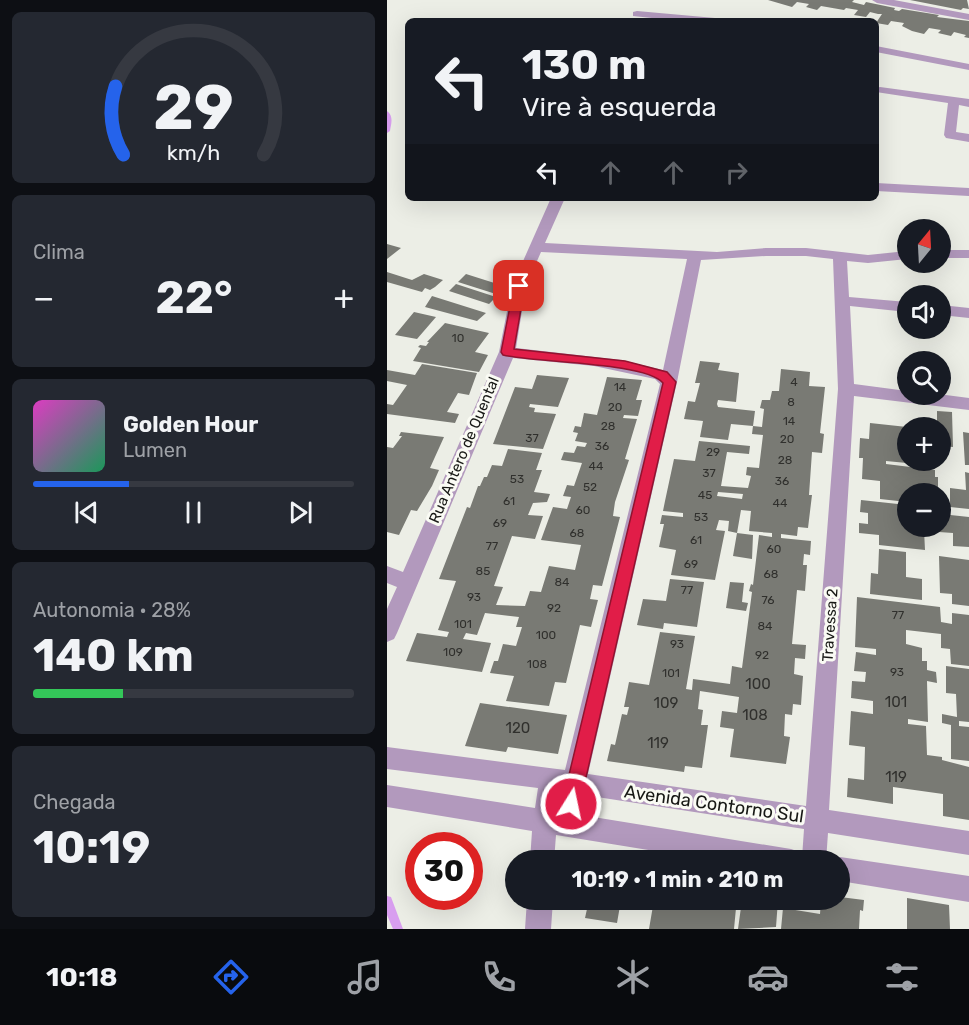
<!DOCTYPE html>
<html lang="pt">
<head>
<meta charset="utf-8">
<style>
	body { margin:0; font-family:Rubik,sans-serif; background:#242831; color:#f1f3f6; height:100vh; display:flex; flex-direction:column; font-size:22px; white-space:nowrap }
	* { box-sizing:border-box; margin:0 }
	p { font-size:20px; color:#9ea1a6 }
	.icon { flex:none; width:33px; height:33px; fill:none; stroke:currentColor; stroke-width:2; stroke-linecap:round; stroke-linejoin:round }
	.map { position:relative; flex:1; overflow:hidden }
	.sheet { display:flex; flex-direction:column; gap:12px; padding:12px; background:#0d0f14; width:387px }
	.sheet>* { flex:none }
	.guide { position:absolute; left:18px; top:18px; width:474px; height:183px; border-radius:9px; box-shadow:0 6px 24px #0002; background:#171b24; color:#f1f3f6; overflow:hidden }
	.needle { width:39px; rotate:18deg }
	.controls { position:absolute; left:510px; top:219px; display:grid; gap:12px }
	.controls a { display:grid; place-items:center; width:54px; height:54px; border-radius:50%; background:#171b24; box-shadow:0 6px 24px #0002; font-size:30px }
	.speed { position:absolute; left:18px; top:832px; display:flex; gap:12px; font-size:30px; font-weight:700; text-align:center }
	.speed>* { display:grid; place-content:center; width:78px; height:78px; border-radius:50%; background:#171b24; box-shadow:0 6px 24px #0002; line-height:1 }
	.speed .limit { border:9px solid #d22; background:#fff; color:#111 }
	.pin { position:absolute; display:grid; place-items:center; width:51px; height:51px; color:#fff; margin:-26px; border-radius:12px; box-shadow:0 3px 9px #0006 }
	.me { position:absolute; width:66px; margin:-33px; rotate:10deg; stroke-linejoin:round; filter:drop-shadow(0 0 4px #0008) }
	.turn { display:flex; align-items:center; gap:21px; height:126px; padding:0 18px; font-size:27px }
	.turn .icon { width:78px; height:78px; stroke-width:2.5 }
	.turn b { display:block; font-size:42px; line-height:51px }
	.lanes { display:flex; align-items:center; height:57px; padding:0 18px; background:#0003; justify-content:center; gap:30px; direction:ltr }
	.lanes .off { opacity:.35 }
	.big { font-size:45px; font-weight:700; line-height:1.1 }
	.sheet .tile { flex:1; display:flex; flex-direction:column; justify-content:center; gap:9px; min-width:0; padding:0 21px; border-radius:9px; background:#242831 }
	.sheet .dial { align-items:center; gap:0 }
	.dial svg { height:156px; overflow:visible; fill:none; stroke:#363941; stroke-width:7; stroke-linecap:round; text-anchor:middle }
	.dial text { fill:#f1f3f6; stroke:none }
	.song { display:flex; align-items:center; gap:18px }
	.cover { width:72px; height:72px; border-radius:9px; background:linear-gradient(135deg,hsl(310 70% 55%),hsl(150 70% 35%)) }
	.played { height:6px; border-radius:3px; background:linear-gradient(90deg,#2563eb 30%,#363941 30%) }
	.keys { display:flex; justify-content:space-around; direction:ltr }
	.heat { display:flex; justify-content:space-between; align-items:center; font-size:33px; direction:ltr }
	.charge { height:9px; border-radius:4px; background:linear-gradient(90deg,#34c759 28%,#363941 0) }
	.trip { position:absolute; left:118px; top:850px; width:345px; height:60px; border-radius:30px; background:#171b24; box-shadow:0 6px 24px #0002; font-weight:700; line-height:60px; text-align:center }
	.dock { display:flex; height:96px; justify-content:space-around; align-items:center; background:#090b0e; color:#9ea1a6 }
	.dock .icon { width:42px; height:42px }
	.dock .on { color:#2563eb }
	.dock b { font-size:27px; color:#f1f3f6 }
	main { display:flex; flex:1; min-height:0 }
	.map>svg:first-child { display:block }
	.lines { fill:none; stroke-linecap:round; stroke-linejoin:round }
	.stream { fill:#d89eef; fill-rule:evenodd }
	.building { fill:#797a74; fill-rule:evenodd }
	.minor { fill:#b299bd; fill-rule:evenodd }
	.route { fill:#e11d48; stroke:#92132f; stroke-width:1.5 }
	.labels { text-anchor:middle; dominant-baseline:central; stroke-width:6; stroke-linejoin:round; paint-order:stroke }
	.number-label { font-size:12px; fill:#30302d }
	.street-label { font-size:15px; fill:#171815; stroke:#fafbf4 }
	.near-number-label { font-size:15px; fill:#30302d }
	.near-street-label { font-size:18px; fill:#171815; stroke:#fafbf4 }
</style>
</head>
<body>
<main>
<section class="sheet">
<div class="tile dial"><svg viewBox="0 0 100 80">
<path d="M14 69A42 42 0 1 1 86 69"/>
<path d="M14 69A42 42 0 0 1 10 34" stroke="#2563eb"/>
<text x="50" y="56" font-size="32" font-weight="700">29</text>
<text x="50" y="72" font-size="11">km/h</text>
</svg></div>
<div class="tile"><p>Clima</p>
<div class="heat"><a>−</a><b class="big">22°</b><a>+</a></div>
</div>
<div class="tile">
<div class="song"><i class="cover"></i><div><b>Golden Hour</b><p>Lumen</p></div></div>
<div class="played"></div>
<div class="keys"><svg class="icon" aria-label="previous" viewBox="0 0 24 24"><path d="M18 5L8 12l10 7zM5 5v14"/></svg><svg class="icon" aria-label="pause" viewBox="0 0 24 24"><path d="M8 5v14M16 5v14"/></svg><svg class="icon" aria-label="next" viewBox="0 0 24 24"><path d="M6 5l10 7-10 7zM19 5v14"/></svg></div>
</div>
<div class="tile"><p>Autonomia · 28%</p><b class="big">140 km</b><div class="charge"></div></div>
<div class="tile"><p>Chegada</p><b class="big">10:19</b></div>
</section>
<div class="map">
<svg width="582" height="929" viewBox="0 0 582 929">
	<rect width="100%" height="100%" fill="#eceee6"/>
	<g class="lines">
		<!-- stream -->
		<path class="stream" d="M 0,111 C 7,116 4,124 3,131 L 0,133 Z
			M 0,896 L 4,897 L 16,929 L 6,929 L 0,915 Z"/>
	</g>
	<!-- building -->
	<path class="building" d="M 381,0 L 467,0 L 465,2 L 477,5 L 479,2 L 508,8 L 507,10 L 512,11 L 515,9 L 552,15 L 550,17 L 582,21 L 582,38 L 577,37 L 579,35 L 567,32 L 564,36 L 551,33 L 554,30 L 542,28 L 537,34 L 525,31 L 515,26 L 517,23 L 504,21 L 501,25 L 489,23 L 495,14 L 491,14 L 483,12 L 479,17 L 467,15 L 471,10 L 459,8 L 457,10 L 434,6 L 430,10 L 419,7 L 422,4 L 410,2 L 405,7 Z
		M 523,0 L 580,0 L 582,9 L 576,8 L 574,10 Z
		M 0,244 L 14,248 L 0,259 Z
		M 0,272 L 25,280 L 37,274 L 56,280 L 48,287 L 43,290 L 38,288 L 35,292 L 0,282 Z
		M 79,274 L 120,287 L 112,295 L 71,282 Z
		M 69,284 L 109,297 L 102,304 L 62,291 Z
		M 45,296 L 99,313 L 90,321 L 38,307 Z
		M 27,312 L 49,317 L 30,339 L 8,335 Z
		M 58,323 L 102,333 L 88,352 L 101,355 L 92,372 L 26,361 L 34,348 L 31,347 L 33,345 L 39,346 L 42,342 L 40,342 Z
		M 313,361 L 333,363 L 331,370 L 352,373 L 349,402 L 331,400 L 330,404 L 331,407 L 368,411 L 366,426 L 344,424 L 341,440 L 313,437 L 316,421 L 297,419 L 301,401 L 308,402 L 313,383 L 308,383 Z
		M 35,364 L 90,373 L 82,395 L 71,393 L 60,412 L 72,414 L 68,423 L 0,414 L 0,404 L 6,405 L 20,385 L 0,381 L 0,370 L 28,375 Z
		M 394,369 L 423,372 L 422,386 L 438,387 L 433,433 L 437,434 L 435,453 L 425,452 L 422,495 L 425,495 L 421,528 L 411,527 L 410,536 L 394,534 L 394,538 L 424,541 L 423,555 L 417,554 L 416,565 L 420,565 L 418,591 L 410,590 L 405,644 L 419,645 L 418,659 L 408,658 L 407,674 L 416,676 L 414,705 L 406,704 L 405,715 L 398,714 L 397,736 L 403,737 L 399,764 L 343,757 L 347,729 L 333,727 L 335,711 L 350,713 L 352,697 L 313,691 L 311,709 L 316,710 L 314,725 L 321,725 L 315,768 L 298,766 L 297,772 L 220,761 L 224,744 L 228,745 L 235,714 L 240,715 L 242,707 L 237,707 L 242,682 L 262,685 L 273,632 L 308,636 L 299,689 L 305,690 L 306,679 L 343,684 L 345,666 L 355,668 L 365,592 L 362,591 L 364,584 L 366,585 L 372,535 L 385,537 L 385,533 L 362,531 L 364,511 L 354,510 L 350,533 L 341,531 L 342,521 L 332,520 L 329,530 L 338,531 L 328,580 L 284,575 L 289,550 L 272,547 L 277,524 L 273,524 L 275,515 L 296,517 L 296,513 L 276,511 L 278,501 L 287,459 L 308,461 L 312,441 L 363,446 L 362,454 L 340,452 L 334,486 L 361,488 L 364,476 L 359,475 L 360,467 L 372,468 L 376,435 L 365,434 L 366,426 L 375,427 L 377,409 L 373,408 L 375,400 L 383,400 L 385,391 L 392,391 ZM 331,492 L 356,494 L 355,499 L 330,496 Z
		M 150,375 L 182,378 L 171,407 L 143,404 L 142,407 L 148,408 L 147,412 L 169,414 L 156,449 L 106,444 L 128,387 L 145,389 Z
		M 220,377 L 255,380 L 249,400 L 255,400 L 251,416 L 237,415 L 236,418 L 250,419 L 238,459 L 242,460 L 228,502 L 226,516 L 233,517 L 215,586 L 206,585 L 203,599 L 211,600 L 204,627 L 193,625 L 179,683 L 168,682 L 162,706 L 119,701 L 127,676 L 103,673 L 107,661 L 111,661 L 116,644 L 129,646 L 135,627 L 129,627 L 132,617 L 98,613 L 90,635 L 79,633 L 76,639 L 104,643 L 95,672 L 19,661 L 30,633 L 60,637 L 62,632 L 51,630 L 69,581 L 52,579 L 80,507 L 83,508 L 91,486 L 93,486 L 97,477 L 100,477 L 105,465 L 115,466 L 121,449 L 155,453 L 149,470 L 155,470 L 147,492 L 163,494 L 160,502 L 146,503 L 141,515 L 156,516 L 148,539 L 125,536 L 107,586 L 116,587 L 109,605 L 138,606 L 143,591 L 154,592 L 162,566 L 188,570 L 194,545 L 154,540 L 166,507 L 180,509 L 184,497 L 176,496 L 180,485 L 187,486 L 195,463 L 174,460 L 177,452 L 187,453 L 190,446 L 198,447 L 200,443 L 188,441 L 191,433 L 186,432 L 188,426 L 194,427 L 197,413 L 210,415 Z
		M 550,411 L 565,412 L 566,447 L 554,446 L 554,428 L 550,428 Z
		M 483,423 L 520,427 L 520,460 L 541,460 L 541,465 L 499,461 L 499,464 L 548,470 L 548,477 L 551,477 L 551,487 L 542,486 L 541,493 L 520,494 L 520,502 L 493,499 L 493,481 L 475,479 L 476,458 L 472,458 L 473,438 L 482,439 Z
		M 14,432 L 57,437 L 43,468 L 52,470 L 45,486 L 30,511 L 24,510 L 12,535 L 0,532 L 0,447 L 6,448 L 15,436 L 12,436 Z
		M 576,432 L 582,433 L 582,465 L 578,465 Z
		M 578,472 L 582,473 L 582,509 L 563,507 L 563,488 L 579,490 Z
		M 474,500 L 520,505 L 520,526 L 544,526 L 545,531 L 537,530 L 538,550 L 492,545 L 492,535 L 472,533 L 472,523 L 481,524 L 481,513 L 473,512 Z
		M 554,514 L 582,517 L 582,547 L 566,546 L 566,533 L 552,532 Z
		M 350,533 L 366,535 L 365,559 L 346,556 Z
		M 492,549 L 519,552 L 519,577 L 535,579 L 535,600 L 483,594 L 484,573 L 491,574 Z
		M 552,556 L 582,560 L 582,606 L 565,604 L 565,594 L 553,593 Z
		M 283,579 L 317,582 L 310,627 L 277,623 L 276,629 L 250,625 L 256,599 L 279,601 Z
		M 343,582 L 357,583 L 355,602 L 361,603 L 359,611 L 339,608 Z
		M 470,597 L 553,607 L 554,622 L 565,624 L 565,613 L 582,615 L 582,666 L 564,664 L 563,649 L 554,648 L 554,634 L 519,630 L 519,644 L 535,648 L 535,661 L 540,661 L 540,670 L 549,672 L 550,683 L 540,681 L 541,722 L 521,719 L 521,724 L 539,726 L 540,755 L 555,757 L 555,760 L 582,767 L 582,820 L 556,816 L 556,794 L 506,787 L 506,804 L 460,797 L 461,778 L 477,780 L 478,747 L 462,745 L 464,711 L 486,714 L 486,701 L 464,698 L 465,681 L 478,682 L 479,672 L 467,671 L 469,652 L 489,655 L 489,649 L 468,647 Z
		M 559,666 L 582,669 L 582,722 L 572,721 L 572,726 L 582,727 L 582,761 L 564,759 L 564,725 L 555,723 L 555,714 L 570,717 L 569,694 L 559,693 Z
		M 93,703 L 180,715 L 171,754 L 121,747 L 119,752 L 78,746 Z
		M 190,852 L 211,855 L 210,861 L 190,861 Z
		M 453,897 L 477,900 L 476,911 L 473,910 L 472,929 L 394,929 L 396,908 L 433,914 L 434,900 L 453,900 Z
		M 520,898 L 562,905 L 563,929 L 520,929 Z
		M 202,900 L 234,900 L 230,923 L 198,918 Z
		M 267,900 L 309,900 L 349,908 L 347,929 L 262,929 Z
		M 355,900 L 391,900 L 389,927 L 351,929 Z"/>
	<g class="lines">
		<!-- minor -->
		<path class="minor" d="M 485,0 L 507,0 L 582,14 L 582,20 L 490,3 Z
			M 250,11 L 328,18 L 333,21 L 293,21 L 246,16 L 246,12 Z
			M 489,46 L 582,64 L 582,70 L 489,52 Z
			M 493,87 L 582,99 L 582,107 L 572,105 L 569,132 L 582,134 L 582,142 L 559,138 L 557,135 L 561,103 L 489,92 L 489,88 Z
			M 489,183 L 582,188 L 582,196 L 489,191 Z
			M 164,198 L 178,198 L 158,243 L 330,252 L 379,248 L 419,248 L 481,255 L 520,251 L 520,259 L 481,263 L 460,261 L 462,297 L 520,302 L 520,312 L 463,306 L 467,384 L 520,391 L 520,394 L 551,394 L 582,398 L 582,410 L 467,396 L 442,810 L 582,831 L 582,855 L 441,833 L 439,861 L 329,861 L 169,835 L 167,861 L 143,861 L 145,831 L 0,807 L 0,785 L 148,808 L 151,788 L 0,769 L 0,747 L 178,770 L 273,384 L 268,379 L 207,366 L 126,358 L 10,633 L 7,639 L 0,642 L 0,609 L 10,587 L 0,583 L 0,566 L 16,572 L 112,352 L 125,286 ZM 154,252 L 300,259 L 276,370 L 234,360 L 129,348 L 139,286 ZM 379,256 L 419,256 L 446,259 L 451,389 L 419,806 L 201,774 L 290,382 L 314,260 ZM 197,795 L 417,829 L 415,858 L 413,852 L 404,849 L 194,815 Z
			M 554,250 L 582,250 L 582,258 L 554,258 Z
			M 554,305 L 582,308 L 582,318 L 554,315 Z
			M 453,857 L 582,876 L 582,902 L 453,881 L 453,861 L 444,861 Z
			M 140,900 L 166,900 L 164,929 L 138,929 Z"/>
	</g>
	<!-- route -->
	<path class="route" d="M 132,283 L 138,286 L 127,349 L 238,361 L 280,372 L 289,382 L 193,804 L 190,811 L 184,813 L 177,811 L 175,804 L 276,383 C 258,362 148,363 116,355 L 114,352 L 127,286 Z"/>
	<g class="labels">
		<!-- number labels -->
		<g class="number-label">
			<text x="71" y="338">10</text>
			<text x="407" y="382">4</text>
			<text x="233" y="387">14</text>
			<text x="404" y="402">8</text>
			<text x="228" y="407">20</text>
			<text x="402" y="421">14</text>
			<text x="221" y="426">28</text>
			<text x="145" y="438">37</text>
			<text x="400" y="439">20</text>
			<text x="215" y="446">36</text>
			<text x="326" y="452">29</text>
			<text x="398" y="460">28</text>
			<text x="209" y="466">44</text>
			<text x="322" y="473">37</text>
			<text x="130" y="479">53</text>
			<text x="395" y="481">36</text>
			<text x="203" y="487">52</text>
			<text x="318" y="495">45</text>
			<text x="122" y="501">61</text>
			<text x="393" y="503">44</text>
			<text x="196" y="510">60</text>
			<text x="314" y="517">53</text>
			<text x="113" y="523">69</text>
			<text x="190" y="533">68</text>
			<text x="309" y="540">61</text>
			<text x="105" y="546">77</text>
			<text x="387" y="549">60</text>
			<text x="304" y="564">69</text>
			<text x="96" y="571">85</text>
			<text x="384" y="574">68</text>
			<text x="175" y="582">84</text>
			<text x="300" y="590">77</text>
			<text x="87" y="597">93</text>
			<text x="381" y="600">76</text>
			<text x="167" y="608">92</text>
			<text x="511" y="615">77</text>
			<text x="76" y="624">101</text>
			<text x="378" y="626">84</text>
			<text x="159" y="635">100</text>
			<text x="290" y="644">93</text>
			<text x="66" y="652">109</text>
			<text x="375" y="655">92</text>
			<text x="150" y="664">108</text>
			<text x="510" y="672">93</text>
			<text x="284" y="673">101</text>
		</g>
		<!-- street labels -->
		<g class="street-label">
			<text transform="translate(77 450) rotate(-67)">Rua Antero de Quental</text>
			<text transform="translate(443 625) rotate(-86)">Travessa 2</text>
		</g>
		<!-- near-number labels -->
		<g class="near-number-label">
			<text x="371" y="684">100</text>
			<text x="509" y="702">101</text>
			<text x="279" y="703">109</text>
			<text x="368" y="715">108</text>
			<text x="131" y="728">120</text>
			<text x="271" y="743">119</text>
			<text x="509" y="777">119</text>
		</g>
		<!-- near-street labels -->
		<g class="near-street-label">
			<text transform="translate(327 804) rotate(8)">Avenida Contorno Sul</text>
		</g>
	</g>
</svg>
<div class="controls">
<a><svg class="needle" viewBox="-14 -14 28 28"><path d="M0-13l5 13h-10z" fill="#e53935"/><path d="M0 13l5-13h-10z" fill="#9ea1a6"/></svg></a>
<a><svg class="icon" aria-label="sound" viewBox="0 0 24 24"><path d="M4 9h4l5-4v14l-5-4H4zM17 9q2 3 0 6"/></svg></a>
<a><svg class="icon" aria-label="search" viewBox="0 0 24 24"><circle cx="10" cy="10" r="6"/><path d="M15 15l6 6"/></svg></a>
<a>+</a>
<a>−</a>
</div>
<div class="speed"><div class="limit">30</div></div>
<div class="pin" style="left:132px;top:286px;background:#d93025"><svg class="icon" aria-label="arrive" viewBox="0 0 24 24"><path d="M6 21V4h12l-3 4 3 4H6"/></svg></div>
<svg class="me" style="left:184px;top:804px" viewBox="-20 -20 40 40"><circle r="17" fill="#e11d48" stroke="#fff" stroke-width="3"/><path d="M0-11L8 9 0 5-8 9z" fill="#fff"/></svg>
<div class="trip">10:19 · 1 min · 210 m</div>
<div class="guide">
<div class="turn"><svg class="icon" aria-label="left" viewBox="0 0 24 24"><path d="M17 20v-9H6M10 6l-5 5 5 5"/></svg><div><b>130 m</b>Vire à esquerda</div></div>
<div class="lanes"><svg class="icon" aria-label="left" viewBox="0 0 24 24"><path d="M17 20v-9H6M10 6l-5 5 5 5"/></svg><svg class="icon off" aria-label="ahead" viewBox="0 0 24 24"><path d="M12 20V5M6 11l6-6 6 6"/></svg><svg class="icon off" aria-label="ahead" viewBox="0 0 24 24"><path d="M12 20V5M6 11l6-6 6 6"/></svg><svg class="icon off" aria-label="right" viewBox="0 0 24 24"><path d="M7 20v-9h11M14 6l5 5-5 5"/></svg></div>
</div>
</div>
</main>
<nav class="dock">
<b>10:18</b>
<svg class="icon on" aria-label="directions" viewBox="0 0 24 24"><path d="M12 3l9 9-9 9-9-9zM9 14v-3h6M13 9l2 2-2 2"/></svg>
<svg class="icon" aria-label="music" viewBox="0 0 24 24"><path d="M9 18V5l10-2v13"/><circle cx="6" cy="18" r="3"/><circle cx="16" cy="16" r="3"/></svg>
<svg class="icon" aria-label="phone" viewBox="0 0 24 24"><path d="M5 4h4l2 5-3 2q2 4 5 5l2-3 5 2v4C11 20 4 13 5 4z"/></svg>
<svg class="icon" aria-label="climate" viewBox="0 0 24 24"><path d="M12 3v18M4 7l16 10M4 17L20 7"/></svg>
<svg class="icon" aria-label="car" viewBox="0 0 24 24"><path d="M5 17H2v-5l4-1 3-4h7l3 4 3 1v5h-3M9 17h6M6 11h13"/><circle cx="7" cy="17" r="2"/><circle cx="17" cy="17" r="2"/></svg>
<svg class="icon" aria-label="filters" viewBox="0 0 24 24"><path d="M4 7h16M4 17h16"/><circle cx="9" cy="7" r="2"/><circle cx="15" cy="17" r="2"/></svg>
</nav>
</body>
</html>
